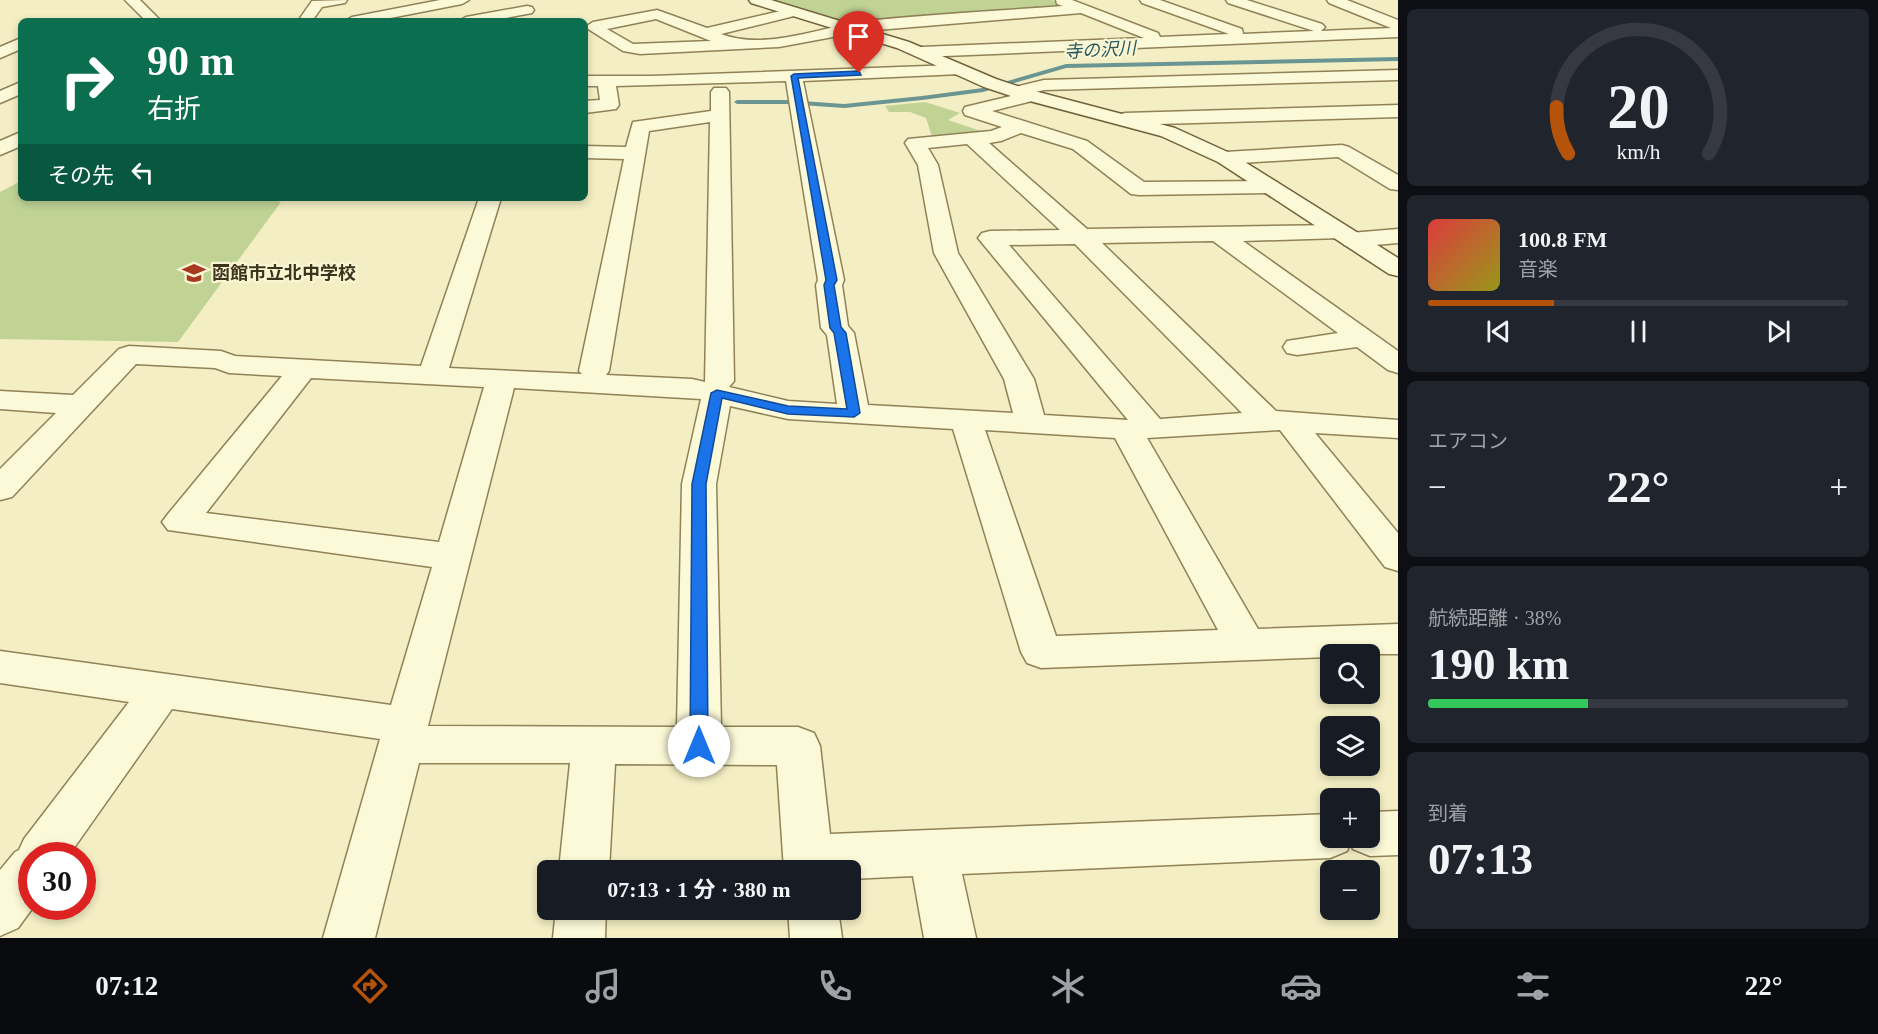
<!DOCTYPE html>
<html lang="ja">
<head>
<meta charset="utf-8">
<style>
	body { margin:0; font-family:"Times New Roman","Noto Sans JP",serif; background:#20242c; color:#f1f3f6; height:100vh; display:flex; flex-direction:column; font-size:22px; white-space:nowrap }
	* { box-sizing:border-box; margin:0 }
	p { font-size:20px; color:#9ea1a6 }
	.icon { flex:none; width:33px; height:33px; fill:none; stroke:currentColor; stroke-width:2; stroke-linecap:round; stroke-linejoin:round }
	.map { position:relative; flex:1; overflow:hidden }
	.details { display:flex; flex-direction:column; gap:9px; padding:9px; background:#0d0f14; width:480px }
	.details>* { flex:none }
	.top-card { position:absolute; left:18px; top:18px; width:570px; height:183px; border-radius:9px; box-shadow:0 3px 9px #0003; background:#0b6e4f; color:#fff; overflow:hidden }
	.fabs { position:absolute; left:1320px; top:644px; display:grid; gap:12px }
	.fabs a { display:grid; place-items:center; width:60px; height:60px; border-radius:9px; background:#171b24; box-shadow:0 3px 9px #0003; font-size:30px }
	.speed { position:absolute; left:18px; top:842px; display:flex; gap:12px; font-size:30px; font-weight:700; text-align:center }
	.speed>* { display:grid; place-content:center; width:78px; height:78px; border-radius:50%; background:#171b24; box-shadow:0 3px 9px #0003; line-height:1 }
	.speed .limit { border:9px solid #d22; background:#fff; color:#111 }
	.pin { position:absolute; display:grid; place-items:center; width:51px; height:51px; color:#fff; margin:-62px -26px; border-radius:50% 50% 50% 0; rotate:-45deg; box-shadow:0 0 6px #0007 }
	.pin .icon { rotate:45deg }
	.me { position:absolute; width:66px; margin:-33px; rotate:0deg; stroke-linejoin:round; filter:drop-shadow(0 0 4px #0008) }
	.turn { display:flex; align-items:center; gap:21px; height:126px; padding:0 30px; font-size:27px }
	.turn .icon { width:78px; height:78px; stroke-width:2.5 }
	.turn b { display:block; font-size:42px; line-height:51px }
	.then { display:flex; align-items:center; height:57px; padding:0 30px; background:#0003; gap:12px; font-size:22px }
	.big { font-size:45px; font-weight:700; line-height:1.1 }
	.details .tile { flex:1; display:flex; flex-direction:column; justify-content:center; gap:9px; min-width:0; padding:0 21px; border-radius:9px; background:#20242c }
	.details .dial { align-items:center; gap:0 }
	.dial svg { height:156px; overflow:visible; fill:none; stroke:#363941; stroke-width:7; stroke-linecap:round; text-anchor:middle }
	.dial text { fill:#f1f3f6; stroke:none }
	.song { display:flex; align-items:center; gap:18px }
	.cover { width:72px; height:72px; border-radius:9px; background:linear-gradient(135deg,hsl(0 70% 55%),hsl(60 70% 35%)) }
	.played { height:6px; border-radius:3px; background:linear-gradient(90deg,#b45309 30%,#363941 30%) }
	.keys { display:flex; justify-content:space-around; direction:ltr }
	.heat { display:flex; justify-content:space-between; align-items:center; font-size:33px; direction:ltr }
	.charge { height:9px; border-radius:4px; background:linear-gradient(90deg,#34c759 38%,#363941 0) }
	.trip { position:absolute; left:537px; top:860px; width:324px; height:60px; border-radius:9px; background:#171b24; box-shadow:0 3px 9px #0003; font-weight:700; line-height:60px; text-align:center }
	.tab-bar { display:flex; height:96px; justify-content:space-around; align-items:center; background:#090b0e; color:#9ea1a6 }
	.tab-bar .icon { width:42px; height:42px }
	.tab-bar .active { color:#b45309 }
	.tab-bar b { font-size:27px; color:#f1f3f6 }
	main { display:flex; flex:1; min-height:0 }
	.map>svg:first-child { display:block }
	.green { fill:#c0d395 }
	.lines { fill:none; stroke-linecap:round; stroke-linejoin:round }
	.stream { fill:#6b9593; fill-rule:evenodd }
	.street-casing { stroke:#908157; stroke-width:3 }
	.secondary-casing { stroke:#72613a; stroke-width:3 }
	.street { fill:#fcf9d8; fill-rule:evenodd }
	.secondary { fill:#fcf9d8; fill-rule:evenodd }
	.route { fill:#1a73e8; stroke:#114b97; stroke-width:1.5 }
	.labels { text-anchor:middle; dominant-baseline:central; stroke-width:4.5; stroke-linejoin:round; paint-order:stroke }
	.far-water-label { font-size:18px; font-style:italic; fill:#2a5960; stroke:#f9f6d4 }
	.far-poi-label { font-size:18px; font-weight:bold; fill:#3e341d; stroke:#f9f6d4; text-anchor:start }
</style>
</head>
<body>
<main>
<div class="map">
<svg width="1398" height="938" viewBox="0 0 1398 938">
	<rect width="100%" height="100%" fill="#f3eec3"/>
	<!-- green -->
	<path class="green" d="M 767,0 L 1052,0 L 1073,8 L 853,26 Z
		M 925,102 L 960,113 L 948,120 L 987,133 L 932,137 L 926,118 L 910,112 L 889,112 L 885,106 Z
		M 21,181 L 21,198 L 262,198 L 281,202 L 178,342 L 0,339 L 0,192 Z"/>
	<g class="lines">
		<!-- stream -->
		<path class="stream" d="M 1398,57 L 1398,61 L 1066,68 L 983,92 L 922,100 L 844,108 L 788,104 L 737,104 L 734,102 L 737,100 L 788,100 L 844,104 L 922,96 L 983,88 L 1066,64 Z"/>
		<!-- street casing -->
		<g class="street-casing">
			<path id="street" d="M 125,0 L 140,0 L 161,21 L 146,21 Z
				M 347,0 L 345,3 L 322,7 L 312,21 L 298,21 L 312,1 Z
				M 440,0 L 469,0 L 462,4 L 375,21 L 345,21 L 352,17 Z
				M 1056,0 L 1072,0 L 1158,33 L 1160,37 L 1229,34 L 1142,3 L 1140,0 L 1160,0 L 1242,29 L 1243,34 L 1314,31 L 1228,3 L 1226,0 L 1247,0 L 1322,24 L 1325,27 L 1321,31 L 1391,28 L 1329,3 L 1327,0 L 1347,0 L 1398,20 L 1398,37 L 921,57 L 913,52 L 921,47 L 1144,38 L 1081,13 L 865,31 L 779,47 L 640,54 L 623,51 L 585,27 L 593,22 L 657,10 L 707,28 L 793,8 L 798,9 L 800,12 L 798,15 L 721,34 C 766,51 820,27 866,21 C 931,14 997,11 1063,6 L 1057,4 ZM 656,19 L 711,41 L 633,44 L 607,29 Z
				M 527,6 L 532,7 L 534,10 L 532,13 L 490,21 L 459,21 L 466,17 Z
				M 21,38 L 21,49 L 0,58 L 0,47 Z
				M 955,65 L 963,70 L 961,74 L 803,81 L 844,280 L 842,285 L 848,326 L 854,333 L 868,405 L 1013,413 L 1004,379 L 934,253 L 918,165 L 905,143 L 908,139 L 991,131 L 1002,127 L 965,115 L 963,111 L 965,107 L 1011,96 L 1008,92 L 1011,88 L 1044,80 L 1398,70 L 1398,80 L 1044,90 L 1036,92 L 1039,96 L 1036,100 L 992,111 L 1087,141 L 1144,182 L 1269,181 L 1277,182 L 1280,187 L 1277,192 L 1269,193 L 1139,195 L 1131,194 L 1073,149 L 1021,133 L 1001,141 L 989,143 L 1087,229 L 1339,225 L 1347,227 L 1350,233 L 1398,229 L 1398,243 L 1352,247 L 1344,245 L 1341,238 L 1243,241 L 1398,351 L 1398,373 L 1388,370 L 1357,347 L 1297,355 L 1287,353 L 1283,347 L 1287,341 L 1338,333 L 1213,241 L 1102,243 L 1276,411 L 1398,420 L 1398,438 L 1315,433 L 1398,533 L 1398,571 L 1385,567 L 1280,430 L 1147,438 L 1258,629 L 1398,624 L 1398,654 L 1330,654 L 1330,657 L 1041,668 L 1027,663 L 1021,652 L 953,429 L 788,419 L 730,406 L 716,484 L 721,727 L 798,727 L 814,733 L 820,746 L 830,834 L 1330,814 L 1330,837 L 1370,837 L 1370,812 L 1398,811 L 1398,855 L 1370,856 L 1353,849 L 1350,844 L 1347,851 L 1330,858 L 962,874 L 976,938 L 924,938 L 913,876 L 850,879 L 850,870 L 784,870 L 777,765 L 615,764 L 609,870 L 559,870 L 570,763 L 419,763 L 375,938 L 323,938 L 380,739 L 172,709 L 69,855 L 32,855 L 32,906 L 34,906 L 18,928 L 0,936 L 0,870 L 15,852 L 19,850 L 24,839 L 129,702 L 0,683 L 0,651 L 391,705 L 432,567 L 168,530 L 162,522 L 168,514 L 282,376 L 229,373 L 215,368 L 136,364 L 12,497 L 0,500 L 0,469 L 56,413 L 0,409 L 0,391 L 73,395 L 119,349 L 129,346 L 221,351 L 235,356 L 421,366 L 479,198 L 501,198 L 449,368 L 582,374 L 579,371 L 624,159 L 585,158 L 585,146 L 626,147 L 633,122 L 711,111 L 711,92 L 714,88 L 726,88 L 729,92 L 734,381 L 729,387 L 788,401 L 837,404 L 827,335 L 821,328 L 816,285 L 818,280 L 786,81 L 616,86 L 619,105 L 616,109 L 585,113 L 585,101 L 600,100 L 598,86 L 585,86 L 585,76 L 652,76 ZM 710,122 L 705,382 L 692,379 L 606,375 L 609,371 L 649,131 ZM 967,144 L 1060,230 L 990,231 L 982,233 L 978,238 L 1128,420 L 1044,415 L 1034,379 L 958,253 L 938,165 L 928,148 ZM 1075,244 L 1242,413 L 1160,419 L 1009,245 ZM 311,378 L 484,387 L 439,542 L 206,513 ZM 514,388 L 701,399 L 682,484 L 677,727 L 428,726 ZM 985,430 L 1115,438 L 1218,630 L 1056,636 Z
				M 21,82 L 21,94 L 0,103 L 0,91 Z
				M 1398,105 L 1398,117 L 1125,125 L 1118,123 L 1116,119 L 1118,115 L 1125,113 Z
				M 21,132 L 21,146 L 0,155 L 0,141 Z
				M 1342,145 L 1349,147 L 1398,175 L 1398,190 L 1390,189 L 1338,157 L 1225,164 L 1218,162 L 1215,158 L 1218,154 L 1225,152 Z
				M 556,909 L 606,909 L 605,938 L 553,938 Z
				M 788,909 L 838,909 L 842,938 L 790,938 Z"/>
		</g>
		<!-- secondary casing -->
		<g class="secondary-casing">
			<path id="secondary" d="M 749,0 L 771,0 L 909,42 L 996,79 L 1023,88 L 1175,128 L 1232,154 L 1398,258 L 1398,276 L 1389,274 L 1218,162 L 1161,136 L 1011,96 L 984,87 L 897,48 L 751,3 Z"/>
		</g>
		<!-- street -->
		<use href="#street" class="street"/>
		<!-- secondary -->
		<use href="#secondary" class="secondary"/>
	</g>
	<!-- route -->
	<path class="route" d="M 859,71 L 861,75 L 798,78 L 837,280 L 834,285 L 841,327 L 846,333 L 860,413 L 854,417 L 788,414 L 722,398 L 706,484 L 708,746 L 706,751 L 699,753 L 693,751 L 690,746 L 692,484 L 711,393 L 717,390 L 788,406 L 847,409 L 834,333 L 830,328 L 824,285 L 826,280 L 791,76 L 794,74 Z"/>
	<!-- icons -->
	<defs>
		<g id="school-bare" transform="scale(1.8)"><path d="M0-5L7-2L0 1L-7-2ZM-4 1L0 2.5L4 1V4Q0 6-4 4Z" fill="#a63920" stroke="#f9f6d4" stroke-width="2.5" paint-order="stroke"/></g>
	</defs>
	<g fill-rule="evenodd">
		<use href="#school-bare" x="194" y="273"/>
	</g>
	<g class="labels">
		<!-- far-water labels -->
		<g class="far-water-label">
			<text transform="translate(1100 50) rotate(-3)">寺の沢川</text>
		</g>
		<!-- far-poi labels -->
		<g class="far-poi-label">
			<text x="212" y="273">函館市立北中学校</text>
		</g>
	</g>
</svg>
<div class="fabs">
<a><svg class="icon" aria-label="search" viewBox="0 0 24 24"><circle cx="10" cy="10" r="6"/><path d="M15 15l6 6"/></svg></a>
<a><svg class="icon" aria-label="layers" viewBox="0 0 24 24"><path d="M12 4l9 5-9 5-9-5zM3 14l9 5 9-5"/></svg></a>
<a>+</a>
<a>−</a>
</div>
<div class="speed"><div class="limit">30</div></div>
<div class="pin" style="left:859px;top:73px;background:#d93025"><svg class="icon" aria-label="arrive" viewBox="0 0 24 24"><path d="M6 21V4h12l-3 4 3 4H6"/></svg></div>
<svg class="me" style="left:699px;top:746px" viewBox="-20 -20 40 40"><circle r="19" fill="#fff"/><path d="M0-13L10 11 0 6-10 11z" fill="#1a73e8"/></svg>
<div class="trip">07:13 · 1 分 · 380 m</div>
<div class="top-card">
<div class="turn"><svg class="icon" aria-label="right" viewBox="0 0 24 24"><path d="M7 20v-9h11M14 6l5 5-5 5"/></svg><div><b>90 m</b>右折</div></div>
<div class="then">その先<svg class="icon" aria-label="left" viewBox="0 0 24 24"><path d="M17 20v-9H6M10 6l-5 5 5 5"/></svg></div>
</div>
</div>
<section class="details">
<div class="tile dial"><svg viewBox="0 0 100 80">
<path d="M14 69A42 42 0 1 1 86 69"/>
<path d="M14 69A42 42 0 0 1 8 45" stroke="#b45309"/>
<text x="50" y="56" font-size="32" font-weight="700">20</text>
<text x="50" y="72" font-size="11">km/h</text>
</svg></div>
<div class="tile">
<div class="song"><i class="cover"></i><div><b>100.8 FM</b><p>音楽</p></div></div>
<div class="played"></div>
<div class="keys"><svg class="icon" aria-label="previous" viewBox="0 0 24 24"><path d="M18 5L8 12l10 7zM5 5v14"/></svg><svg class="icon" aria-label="pause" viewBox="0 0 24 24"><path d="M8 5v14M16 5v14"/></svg><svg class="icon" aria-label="next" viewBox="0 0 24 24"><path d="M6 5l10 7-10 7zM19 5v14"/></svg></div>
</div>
<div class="tile"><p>エアコン</p>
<div class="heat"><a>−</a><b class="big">22°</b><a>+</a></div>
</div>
<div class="tile"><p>航続距離 · 38%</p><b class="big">190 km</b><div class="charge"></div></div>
<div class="tile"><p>到着</p><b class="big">07:13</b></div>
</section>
</main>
<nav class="tab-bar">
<b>07:12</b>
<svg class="icon active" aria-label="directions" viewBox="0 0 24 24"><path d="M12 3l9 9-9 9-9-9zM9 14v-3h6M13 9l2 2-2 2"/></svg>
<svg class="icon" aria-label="music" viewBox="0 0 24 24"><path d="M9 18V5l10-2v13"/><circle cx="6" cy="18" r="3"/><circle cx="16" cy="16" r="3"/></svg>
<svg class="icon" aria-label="phone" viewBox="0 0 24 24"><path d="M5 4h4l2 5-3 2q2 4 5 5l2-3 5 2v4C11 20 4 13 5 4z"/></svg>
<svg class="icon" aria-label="climate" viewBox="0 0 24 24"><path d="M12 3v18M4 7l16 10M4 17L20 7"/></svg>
<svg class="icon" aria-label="car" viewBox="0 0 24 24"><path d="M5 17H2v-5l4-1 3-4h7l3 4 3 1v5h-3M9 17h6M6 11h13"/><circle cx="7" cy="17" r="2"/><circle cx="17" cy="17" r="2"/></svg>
<svg class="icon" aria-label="filters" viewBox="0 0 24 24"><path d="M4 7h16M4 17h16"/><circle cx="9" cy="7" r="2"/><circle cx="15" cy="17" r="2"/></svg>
<b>22°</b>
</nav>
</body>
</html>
